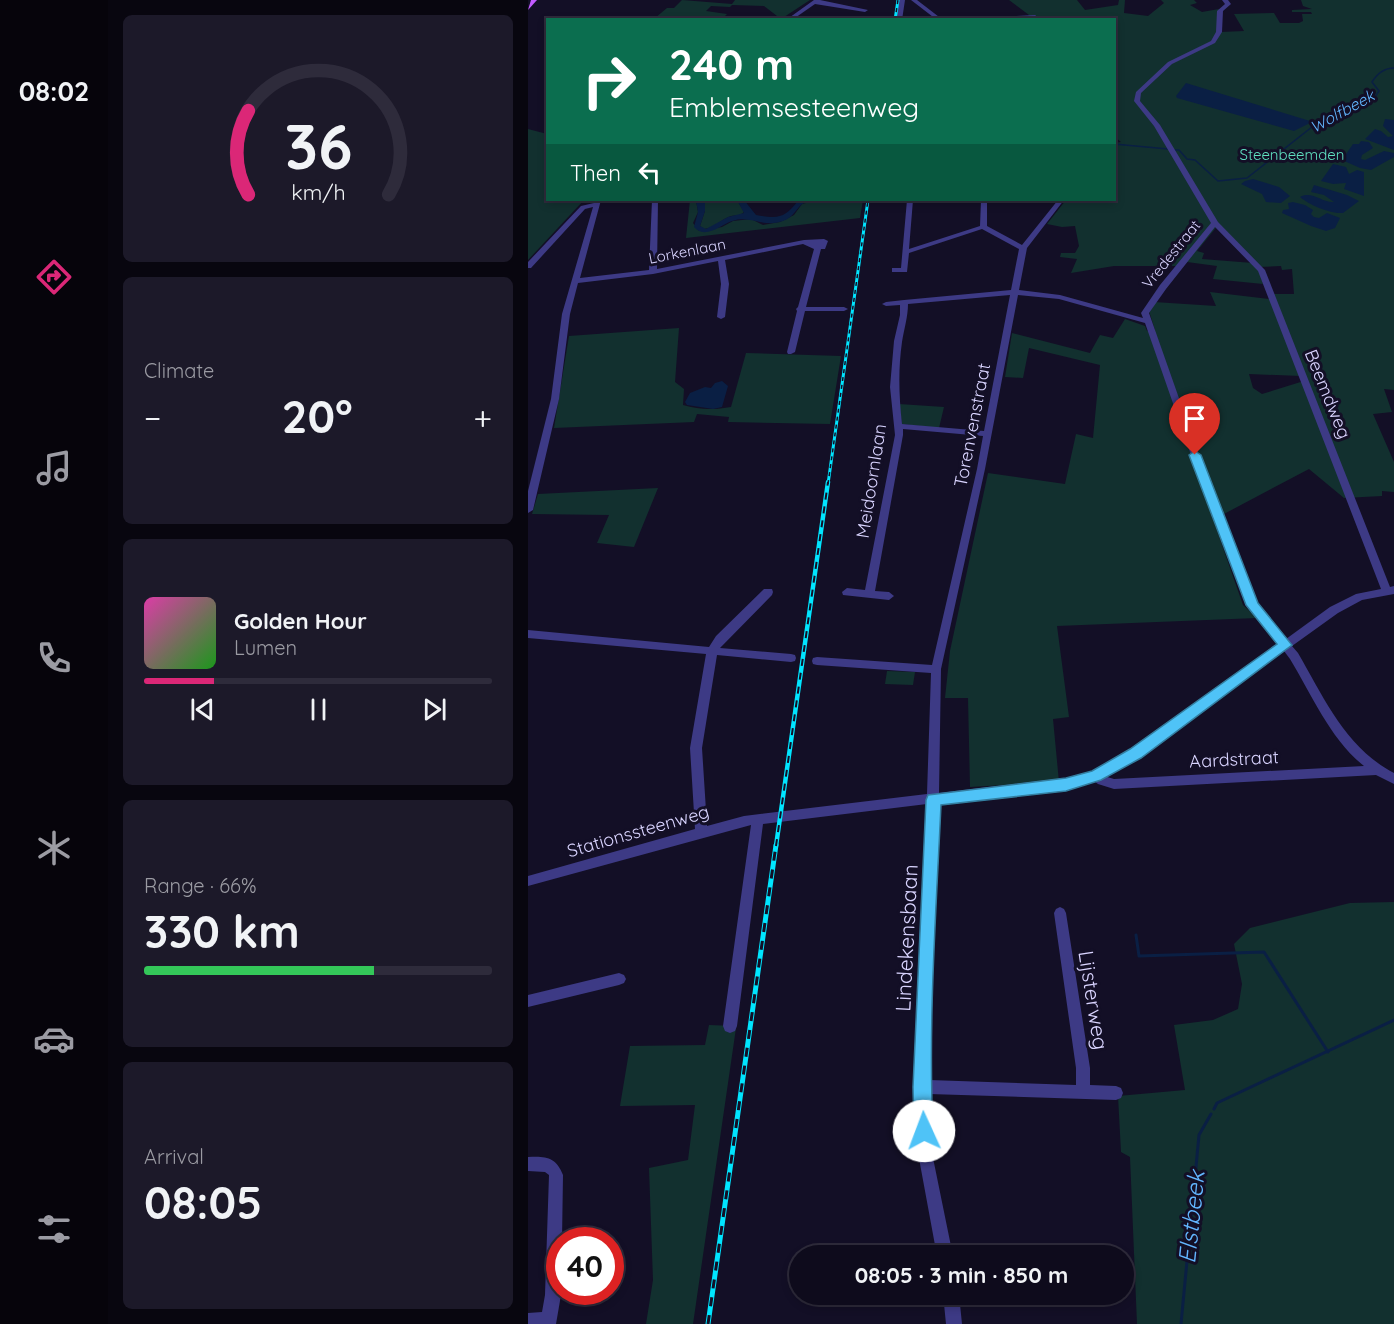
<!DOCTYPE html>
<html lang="en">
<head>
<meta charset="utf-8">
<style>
	body { margin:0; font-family:Quicksand,sans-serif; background:#1c1929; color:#f1f3f6; height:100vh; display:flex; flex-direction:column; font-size:22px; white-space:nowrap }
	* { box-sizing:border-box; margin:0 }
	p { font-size:20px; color:#9b9ba3 }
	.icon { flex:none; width:33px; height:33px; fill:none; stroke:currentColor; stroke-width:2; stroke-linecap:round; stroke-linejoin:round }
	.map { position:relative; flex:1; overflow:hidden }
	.details { display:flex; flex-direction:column; gap:15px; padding:15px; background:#08060f; width:420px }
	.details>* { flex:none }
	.hud { position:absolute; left:18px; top:18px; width:570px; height:183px; border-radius:0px; box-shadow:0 3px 9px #0003,0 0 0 2px #2e2b3b; background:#0b6e4f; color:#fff; overflow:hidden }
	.speed { position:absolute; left:18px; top:1227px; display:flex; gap:12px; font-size:30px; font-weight:700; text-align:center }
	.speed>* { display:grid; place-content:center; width:78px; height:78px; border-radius:50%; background:#0e0b1c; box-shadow:0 3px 9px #0003,0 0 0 2px #2e2b3b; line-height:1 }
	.speed .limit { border:9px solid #d22; background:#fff; color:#111 }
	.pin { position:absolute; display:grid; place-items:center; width:51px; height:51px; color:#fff; margin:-62px -26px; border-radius:50% 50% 50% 0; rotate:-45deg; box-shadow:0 0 6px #0007 }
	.pin .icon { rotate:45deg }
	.me { position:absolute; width:66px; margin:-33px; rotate:358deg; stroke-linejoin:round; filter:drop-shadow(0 0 4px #0008) }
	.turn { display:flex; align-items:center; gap:21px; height:126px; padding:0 24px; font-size:27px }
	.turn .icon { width:78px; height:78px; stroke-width:2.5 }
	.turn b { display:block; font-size:42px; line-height:51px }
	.then { display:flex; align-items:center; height:57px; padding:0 24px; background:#0003; gap:12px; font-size:22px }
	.big { font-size:45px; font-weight:700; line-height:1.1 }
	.details .widget { flex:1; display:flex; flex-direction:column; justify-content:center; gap:9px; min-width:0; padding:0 21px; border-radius:9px; background:#1c1929 }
	.details .dial { align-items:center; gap:0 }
	.dial svg { height:156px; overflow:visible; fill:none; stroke:#2e2b3b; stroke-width:7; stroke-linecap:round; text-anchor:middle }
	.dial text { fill:#f1f3f6; stroke:none }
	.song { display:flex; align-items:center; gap:18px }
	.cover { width:72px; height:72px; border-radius:9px; background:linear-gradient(135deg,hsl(320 70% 55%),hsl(120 70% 35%)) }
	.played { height:6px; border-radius:3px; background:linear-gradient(90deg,#db2777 20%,#2e2b3b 20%) }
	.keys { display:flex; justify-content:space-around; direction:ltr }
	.heat { display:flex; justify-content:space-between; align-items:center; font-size:33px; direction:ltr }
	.charge { height:9px; border-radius:4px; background:linear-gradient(90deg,#34c759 66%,#2e2b3b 0) }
	.trip { position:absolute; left:261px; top:1245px; width:345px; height:60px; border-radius:30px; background:#0e0b1c; box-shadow:0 3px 9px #0003,0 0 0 2px #2e2b3b; font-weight:700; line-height:60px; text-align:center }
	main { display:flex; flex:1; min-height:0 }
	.tabs { display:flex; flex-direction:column; width:108px; justify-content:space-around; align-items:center; background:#06040b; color:#9b9ba3 }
	.tabs .icon { width:42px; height:42px }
	.tabs .on { color:#db2777 }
	.tabs b { font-size:27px; color:#f1f3f6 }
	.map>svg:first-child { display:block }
	.green { fill:#12302f; fill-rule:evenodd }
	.water { fill:#0a1f44 }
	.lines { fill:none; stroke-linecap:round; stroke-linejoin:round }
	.stream-far1 { stroke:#0a1f44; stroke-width:1.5 }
	.stream { stroke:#0a1f44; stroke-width:3 }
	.minor { fill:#3d3a85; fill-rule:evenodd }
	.major { fill:#c25bff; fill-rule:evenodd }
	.rail-far2-casing { stroke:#00e5ff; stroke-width:3 }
	.rail-far1-casing { stroke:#00e5ff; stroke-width:4.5 }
	.rail-casing { stroke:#00e5ff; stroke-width:5 }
	.rail-far2 { stroke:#130f26; stroke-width:1.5; stroke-dasharray:4; stroke-linecap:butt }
	.rail-far1 { stroke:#130f26; stroke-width:2; stroke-dasharray:7; stroke-linecap:butt }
	.rail { stroke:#130f26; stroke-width:3; stroke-dasharray:9; stroke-linecap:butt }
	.route { fill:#4fc3f7; stroke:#337fa1; stroke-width:1.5 }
	.labels { text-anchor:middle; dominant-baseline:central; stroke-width:6; stroke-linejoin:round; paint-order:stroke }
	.far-park-label { font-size:15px; fill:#5fe0c0; stroke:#130f26 }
	.far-street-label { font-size:15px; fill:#d9d4ff; stroke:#130f26 }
	.far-water-label { font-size:16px; font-style:italic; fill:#62b6ff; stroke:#130f26 }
	.street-label { font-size:18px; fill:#d9d4ff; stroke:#130f26 }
	.near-street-label { font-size:21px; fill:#d9d4ff; stroke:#130f26 }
	.near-water-label { font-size:24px; font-style:italic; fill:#62b6ff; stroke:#130f26 }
</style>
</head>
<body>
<main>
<nav class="tabs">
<b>08:02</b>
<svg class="icon on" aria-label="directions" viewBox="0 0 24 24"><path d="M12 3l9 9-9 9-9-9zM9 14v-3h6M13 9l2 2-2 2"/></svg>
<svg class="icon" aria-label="music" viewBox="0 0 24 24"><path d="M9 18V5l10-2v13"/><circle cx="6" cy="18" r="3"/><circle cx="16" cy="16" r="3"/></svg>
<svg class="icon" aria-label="phone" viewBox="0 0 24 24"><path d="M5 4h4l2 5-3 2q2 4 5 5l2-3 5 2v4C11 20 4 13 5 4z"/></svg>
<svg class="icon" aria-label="climate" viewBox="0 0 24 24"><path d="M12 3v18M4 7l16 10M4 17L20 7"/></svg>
<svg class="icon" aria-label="car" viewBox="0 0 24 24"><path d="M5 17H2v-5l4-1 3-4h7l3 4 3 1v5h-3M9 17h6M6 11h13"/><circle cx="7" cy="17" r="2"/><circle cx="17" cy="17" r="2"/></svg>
<svg class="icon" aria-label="filters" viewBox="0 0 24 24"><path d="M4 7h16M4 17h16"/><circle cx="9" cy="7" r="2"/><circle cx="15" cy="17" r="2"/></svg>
</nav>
<section class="details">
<div class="widget dial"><svg viewBox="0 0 100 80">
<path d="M14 69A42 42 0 1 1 86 69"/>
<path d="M14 69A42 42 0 0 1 14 26" stroke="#db2777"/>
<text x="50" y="56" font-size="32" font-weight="700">36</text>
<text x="50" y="72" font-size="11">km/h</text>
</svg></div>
<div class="widget"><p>Climate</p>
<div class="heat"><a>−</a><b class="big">20°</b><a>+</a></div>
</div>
<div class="widget">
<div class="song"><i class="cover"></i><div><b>Golden Hour</b><p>Lumen</p></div></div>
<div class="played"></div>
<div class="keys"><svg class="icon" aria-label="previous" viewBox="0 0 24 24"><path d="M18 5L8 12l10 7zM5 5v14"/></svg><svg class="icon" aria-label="pause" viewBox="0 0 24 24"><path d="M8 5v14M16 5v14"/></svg><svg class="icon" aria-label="next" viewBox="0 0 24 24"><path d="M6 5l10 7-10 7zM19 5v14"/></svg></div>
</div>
<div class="widget"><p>Range · 66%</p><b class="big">330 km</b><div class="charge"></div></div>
<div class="widget"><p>Arrival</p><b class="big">08:05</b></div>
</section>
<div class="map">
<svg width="866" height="1324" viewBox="0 0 866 1324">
	<rect width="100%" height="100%" fill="#130f26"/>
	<!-- green -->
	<path class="green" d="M 154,0 L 204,4 L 207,0 L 282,0 L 253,19 L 236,6 L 204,5 L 202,7 L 183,6 L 178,11 L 199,14 L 194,19 L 127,18 L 139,8 L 146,8 Z
		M 481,0 L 549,0 L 557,10 L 590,5 L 591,0 L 597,0 L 596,13 L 620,16 L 636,3 L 633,0 L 666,0 L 669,3 L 662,5 L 674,12 L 691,9 L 693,32 L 716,31 L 706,14 L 746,13 L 752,23 L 771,23 L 775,21 L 774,14 L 784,14 L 783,12 L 764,12 L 764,10 L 784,9 L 775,6 L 773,0 L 759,0 L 866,0 L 866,390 L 856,389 L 864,412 L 845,414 L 866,462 L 866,492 L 854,491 L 854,496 L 816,498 L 781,469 L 694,515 L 684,516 L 715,605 L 729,618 L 529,626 L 541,717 L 525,719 L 531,782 L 442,787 L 440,698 L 417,698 L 422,651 L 460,473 L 537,484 L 548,434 L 565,438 L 572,365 L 501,348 L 495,378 L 477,377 L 484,333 L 562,353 L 572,335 L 585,338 L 597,319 L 617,326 L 619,331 L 627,330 L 621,311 L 626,302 L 688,306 L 682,292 L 741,299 L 746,294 L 766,294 L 764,269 L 754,270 L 753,266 L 730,267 L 735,284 L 685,279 L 689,266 L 659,262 L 654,266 L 586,266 L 543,273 L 549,259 L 532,257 L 533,253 L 547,253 L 551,246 L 547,226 L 534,227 L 519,224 L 538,200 L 586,200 L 587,143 L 593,142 L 587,137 L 586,20 L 496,19 L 501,15 ZM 691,224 L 725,263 L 674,259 L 676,253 L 669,251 ZM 721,374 L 773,376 L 779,380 L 734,394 L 725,388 Z
		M 0,129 L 19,134 L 20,200 L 56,200 L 0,260 Z
		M 162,200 L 168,200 L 170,212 L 165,223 L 171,231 L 194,227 L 205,221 L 223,219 L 235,225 L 252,222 L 266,215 L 274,204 L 290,200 L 335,200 L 332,218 L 158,238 Z
		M 177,200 L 209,200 L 216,212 C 212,216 209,215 203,216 C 193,219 187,228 176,229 L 172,226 L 177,211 Z
		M 151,328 L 147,382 L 156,389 L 155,405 C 171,410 187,410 203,407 L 218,353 L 313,356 L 302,424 L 200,422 L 201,417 L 169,414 L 166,422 L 26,428 L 41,336 Z
		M 371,404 L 416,407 L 411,428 L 374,424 Z
		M 130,488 L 106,547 L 69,543 L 81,515 L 4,514 L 10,494 Z
		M 359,671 L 387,672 L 385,685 L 357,684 Z
		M 866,902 L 866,1324 L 609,1324 L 602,1157 L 593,1152 L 590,1096 L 657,1090 L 646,1025 L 685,1020 L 710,1009 L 714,984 L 706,944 L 722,928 L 822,903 Z
		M 181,1025 L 206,1026 L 208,1028 L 165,1324 L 118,1324 L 125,1280 L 121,1168 L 160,1160 L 167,1105 L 92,1106 L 102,1046 L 177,1045 Z"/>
	<!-- water -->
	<path class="water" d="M 658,83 L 782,121 L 782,123 L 766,131 L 649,98 L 648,96 Z
		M 857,119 L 866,120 L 866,150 L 837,139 L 847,129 L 853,131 L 860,137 L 865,136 L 855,126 Z
		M 833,141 L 841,142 L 845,148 L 834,155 L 833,159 L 837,160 L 856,151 L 866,153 L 866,157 L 843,170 L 832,168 L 814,160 L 825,144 L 831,144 Z
		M 805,164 L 818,167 L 821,174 L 829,170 L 836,172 L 836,196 L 816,189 L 818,183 L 805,184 L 793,181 Z
		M 725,179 L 751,187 L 762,196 L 753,203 L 738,202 L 734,194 L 713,184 L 717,181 Z
		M 786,185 L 819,195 L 831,201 L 815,213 C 803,214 781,205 772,197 C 783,190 795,203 806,202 L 796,195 L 783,192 Z
		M 168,200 L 177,200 L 177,211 L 172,226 L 178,229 L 200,217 L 216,213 L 209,200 L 216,200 L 228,215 C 252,219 256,218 271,200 L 290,200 C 286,201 280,202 276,203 C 268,207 267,217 255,221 C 233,228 224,215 204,221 C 192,225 178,240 166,227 L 170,212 Z
		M 765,202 L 777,205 L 785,210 L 783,214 L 786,217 L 791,218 L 799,213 L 812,218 L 807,228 L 798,231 L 783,226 L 754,213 L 755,210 L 761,209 L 760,203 Z
		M 194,381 L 200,386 L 194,407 L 185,409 L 159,405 L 157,402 L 162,393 L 177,387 L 183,388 L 187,383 Z"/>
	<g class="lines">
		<!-- stream-far1 -->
		<path class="stream-far1" d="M 586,144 L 640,149
			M 646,150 L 651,150 L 659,159 L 667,160 L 690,181 L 719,178 L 789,123 L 833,101 L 847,97 L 851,91 L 844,82 C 849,74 856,68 866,68"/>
		<!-- stream -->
		<path class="stream" d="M 608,935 L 611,956 L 736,952 L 800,1052
			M 686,1109 L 689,1103 L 866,1020
			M 653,1324 L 671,1135 L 683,1114"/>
		<!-- minor -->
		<path class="minor" d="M 286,0 L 292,0 L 340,10 L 337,12 L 287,4 L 264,20 L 258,20 Z
			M 371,0 L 377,0 L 374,20 L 368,20 Z
			M 383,0 L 389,0 L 415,20 L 409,20 Z
			M 694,0 L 700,0 L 703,4 L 695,11 L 694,32 L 687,43 L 644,64 L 613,93 L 612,101 L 632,125 L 690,222 L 737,270 L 862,587 L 866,586 L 866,594 L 834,600 L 810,613 L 764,646 L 770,653 C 796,698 818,748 866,773 L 866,784 L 848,775 L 586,789 L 570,784 L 566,781 L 554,786 L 411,803 L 401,1080 L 548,1085 L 548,1068 L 526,913 L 528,909 L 532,907 L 536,909 L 538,913 L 562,1068 L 562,1085 L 588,1086 L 593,1088 L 595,1093 L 593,1098 L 588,1100 L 401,1094 L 404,1153 L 425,1256 L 409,1256 L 390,1153 L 387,1087 L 399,804 L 235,824 L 209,1026 L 207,1031 L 202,1033 L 197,1031 L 195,1026 L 223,825 L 0,886 L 0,876 L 167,829 L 162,748 L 178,654 L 0,638 L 0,630 L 181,647 L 188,636 L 236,589 L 244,589 L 245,592 L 244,595 L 192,648 L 263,654 L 267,655 L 268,658 L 267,661 L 263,662 L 189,655 L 174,748 L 179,826 L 216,816 L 399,794 L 403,673 L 289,665 L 285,664 L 284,661 L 285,658 L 289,657 L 404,665 L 449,469 L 455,436 L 375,429 L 375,435 L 347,591 L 361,592 L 366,596 L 361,600 L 315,595 L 314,592 L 319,588 L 337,590 L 367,435 L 362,387 L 366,341 L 372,315 L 372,305 L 358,306 L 354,304 L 358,302 L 376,300 L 483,290 L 491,249 L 454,229 L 381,253 L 379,272 L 364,272 L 364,268 L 373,268 L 379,200 L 385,200 L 381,249 L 452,226 L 453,200 L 459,200 L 459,226 L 494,245 L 530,200 L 536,200 L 499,248 L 491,290 L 532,295 L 615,318 L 613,313 L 632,285 L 683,223 L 626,126 L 606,101 L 608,92 L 640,62 L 683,41 L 688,32 L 689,11 L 697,4 ZM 687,227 L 730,271 L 853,589 L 828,594 L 802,607 L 758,639 L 728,603 L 671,455 L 621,313 L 638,289 ZM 482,295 L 456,431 L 374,424 C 371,396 370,370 374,342 C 376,329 380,317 380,304 ZM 490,295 L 531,299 L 617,323 L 663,455 L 719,605 L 751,644 L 582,764 L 553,776 L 411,793 L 413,669 L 457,469 ZM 756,651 L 762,659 C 784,695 802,739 836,766 L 586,779 L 576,776 L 590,770 L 611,756 Z
			M 508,15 L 506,18 L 445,20 L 447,18 Z
			M 67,200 L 73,200 L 52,278 L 121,270 L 124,200 L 130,200 L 129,269 L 276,240 L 296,239 L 300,241 L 297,249 L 293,249 L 278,307 L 316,307 L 320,309 L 316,311 L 277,311 L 267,352 L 263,354 L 260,354 L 259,352 L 269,311 L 268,309 L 270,307 L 286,249 L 275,244 L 197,260 L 201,284 L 197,317 L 193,319 L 189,317 L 193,284 L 190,261 L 125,274 L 50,283 L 42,314 L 31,399 L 5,510 L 0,513 L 0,491 L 23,399 L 34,314 L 65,207 L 57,209 L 3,268 L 0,268 L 0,262 L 53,206 L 66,203 Z
			M 91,973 L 96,975 L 98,979 L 96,983 L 91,985 L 0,1007 L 0,995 Z
			M 0,1157 C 18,1156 28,1157 35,1175 L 34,1240 L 32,1240 L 33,1295 L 28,1324 L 0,1324 L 0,1313 L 14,1312 L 17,1295 L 21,1175 L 17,1172 L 0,1171 Z
			M 415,1294 L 431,1294 L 434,1324 L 418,1324 Z"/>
		<!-- major -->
		<path class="major" d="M 3,0 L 9,0 L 0,10 Z"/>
		<!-- rail-far2 casing -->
		<g class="rail-far2-casing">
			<path id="rail-far2" d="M 367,20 L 370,0
				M 300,484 L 340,200"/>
		</g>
		<!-- rail-far1 casing -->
		<g class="rail-far1-casing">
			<path id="rail-far1" d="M 248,846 L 300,482"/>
		</g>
		<!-- rail casing -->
		<g class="rail-casing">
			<path id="rail" d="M 180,1324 L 248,845"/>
		</g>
		<!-- rail-far2 -->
		<use href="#rail-far2" class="rail-far2"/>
		<!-- rail-far1 -->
		<use href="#rail-far1" class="rail-far1"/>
		<!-- rail -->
		<use href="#rail" class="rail"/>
	</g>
	<!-- route -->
	<path class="route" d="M 667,451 L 673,455 L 730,603 L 764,645 L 613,758 L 573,780 L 538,791 L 413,805 C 408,914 400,1022 405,1131 L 402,1137 L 396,1140 L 389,1137 L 386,1131 L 385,1087 L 398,800 L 400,795 L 538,778 L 564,771 L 602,749 L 749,644 L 718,605 L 661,455 Z"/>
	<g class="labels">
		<!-- far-park labels -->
		<g class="far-park-label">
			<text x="764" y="154">Steenbeemden</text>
		</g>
		<!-- far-street labels -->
		<g class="far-street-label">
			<text transform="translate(159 251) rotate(-11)">Lorkenlaan</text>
			<text transform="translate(643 254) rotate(-51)">Vredestraat</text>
		</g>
		<!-- far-water labels -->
		<g class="far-water-label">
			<text transform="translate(814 111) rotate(-29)">Wolfbeek</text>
		</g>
		<!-- street labels -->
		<g class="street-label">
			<text transform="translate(800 394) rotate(68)">Beemdweg</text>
			<text transform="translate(444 425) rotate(-79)">Torenvenstraat</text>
			<text transform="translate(343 481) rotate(-81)">Meidoornlaan</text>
			<text transform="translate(706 759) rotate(-3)">Aardstraat</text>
			<text transform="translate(110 831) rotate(-16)">Stationssteenweg</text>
		</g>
		<!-- near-street labels -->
		<g class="near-street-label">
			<text transform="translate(378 938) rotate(-87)">Lindekensbaan</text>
			<text transform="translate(566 1000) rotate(81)">Lijsterweg</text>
		</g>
		<!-- near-water labels -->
		<g class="near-water-label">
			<text transform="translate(663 1217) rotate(-84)">Elstbeek</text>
		</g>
	</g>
</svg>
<div class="speed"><div class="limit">40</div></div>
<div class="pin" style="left:667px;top:455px;background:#d93025"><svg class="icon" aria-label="arrive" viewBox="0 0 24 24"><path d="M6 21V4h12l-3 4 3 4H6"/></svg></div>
<svg class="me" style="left:396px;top:1131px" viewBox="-20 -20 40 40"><circle r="19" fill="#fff"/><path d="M0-13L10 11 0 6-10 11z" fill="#4fc3f7"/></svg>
<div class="trip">08:05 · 3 min · 850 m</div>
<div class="hud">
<div class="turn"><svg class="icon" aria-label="right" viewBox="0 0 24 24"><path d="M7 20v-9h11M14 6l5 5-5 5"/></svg><div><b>240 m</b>Emblemsesteenweg</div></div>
<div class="then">Then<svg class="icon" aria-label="left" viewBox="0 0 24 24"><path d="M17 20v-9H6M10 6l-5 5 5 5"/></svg></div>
</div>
</div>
</main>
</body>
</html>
